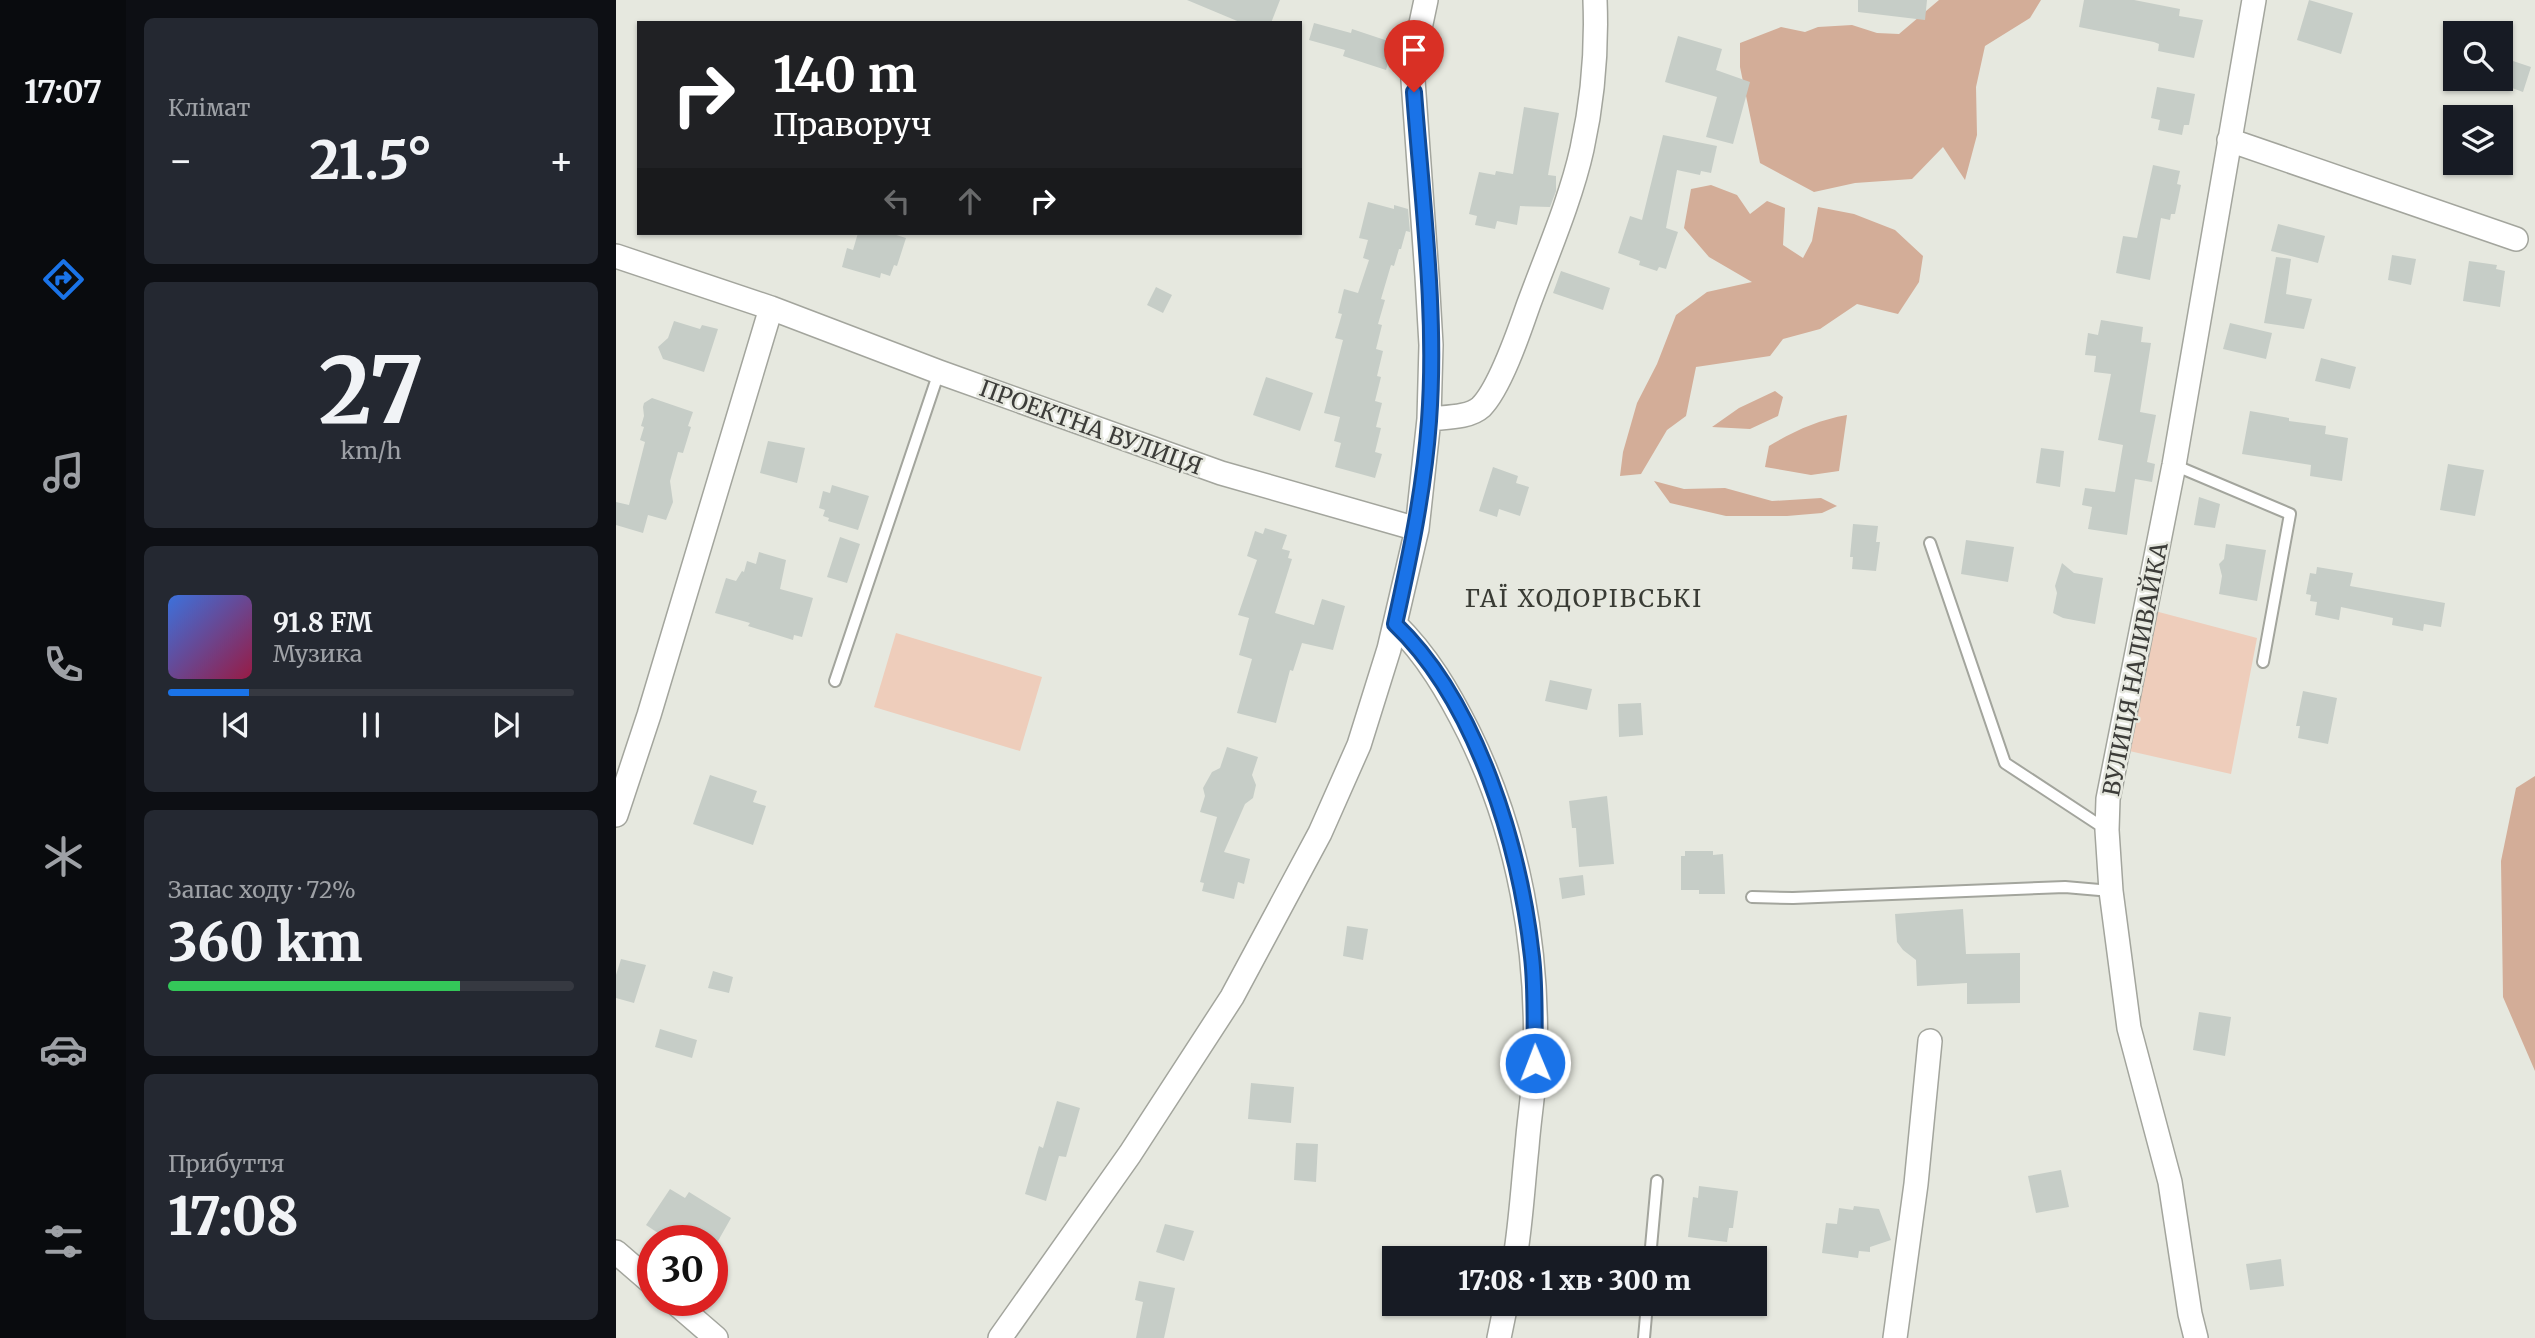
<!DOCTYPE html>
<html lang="uk">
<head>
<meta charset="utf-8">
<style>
	body { margin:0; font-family:Merriweather,serif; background:#242831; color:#f1f3f6; height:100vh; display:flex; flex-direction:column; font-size:26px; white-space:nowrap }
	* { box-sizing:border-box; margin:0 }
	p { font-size:23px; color:#9ea1a6 }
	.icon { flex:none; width:38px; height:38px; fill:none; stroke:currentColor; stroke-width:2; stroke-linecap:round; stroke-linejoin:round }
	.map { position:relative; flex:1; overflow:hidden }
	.panel { display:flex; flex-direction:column; gap:18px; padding:18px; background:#0d0f14; width:490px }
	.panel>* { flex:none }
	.hud { position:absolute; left:21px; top:21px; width:665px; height:214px; border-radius:0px; box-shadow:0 2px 5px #0004; background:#202124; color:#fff; overflow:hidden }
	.buttons { position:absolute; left:1827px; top:21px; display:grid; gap:14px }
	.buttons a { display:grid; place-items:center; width:70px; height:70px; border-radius:0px; background:#171b24; box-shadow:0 2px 5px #0004; font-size:35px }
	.speed { position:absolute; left:21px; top:1225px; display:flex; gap:14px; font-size:35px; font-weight:700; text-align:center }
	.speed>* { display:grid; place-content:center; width:91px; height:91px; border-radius:50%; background:#171b24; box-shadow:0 2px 5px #0004; line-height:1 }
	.speed .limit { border:10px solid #d22; background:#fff; color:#111 }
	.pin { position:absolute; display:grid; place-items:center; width:60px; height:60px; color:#fff; margin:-72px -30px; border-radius:50% 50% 50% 0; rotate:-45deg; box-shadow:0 0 7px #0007 }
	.pin .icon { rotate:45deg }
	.me { position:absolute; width:77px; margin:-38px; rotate:359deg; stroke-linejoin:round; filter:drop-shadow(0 0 5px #0008) }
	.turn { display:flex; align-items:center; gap:24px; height:147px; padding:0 21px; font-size:32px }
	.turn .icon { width:91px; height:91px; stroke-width:2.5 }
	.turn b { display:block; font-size:49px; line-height:60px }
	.lanes { display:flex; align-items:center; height:66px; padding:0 21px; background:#0003; justify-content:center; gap:35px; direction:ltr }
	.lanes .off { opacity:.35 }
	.big { font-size:52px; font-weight:800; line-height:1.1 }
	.panel .tile { flex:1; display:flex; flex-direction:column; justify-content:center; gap:10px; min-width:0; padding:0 24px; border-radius:10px; background:#242831 }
	.panel .dial { align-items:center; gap:0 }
	.dial b { font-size:91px; line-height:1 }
	.song { display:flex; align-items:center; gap:21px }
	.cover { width:84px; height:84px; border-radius:10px; background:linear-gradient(135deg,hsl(220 70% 55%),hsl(340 70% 35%)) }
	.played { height:7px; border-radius:4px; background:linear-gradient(90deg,#1a73e8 20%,#363941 20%) }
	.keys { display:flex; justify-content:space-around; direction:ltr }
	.heat { display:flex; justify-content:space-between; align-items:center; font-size:38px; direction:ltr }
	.charge { height:10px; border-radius:5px; background:linear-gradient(90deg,#34c759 72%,#363941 0) }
	.trip { position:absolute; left:766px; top:1246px; width:385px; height:70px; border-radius:0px; background:#171b24; box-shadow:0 2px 5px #0004; font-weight:800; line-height:70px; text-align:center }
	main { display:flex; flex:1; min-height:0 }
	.menu { display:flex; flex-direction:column; width:126px; justify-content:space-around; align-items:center; background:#090b0e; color:#9ea1a6 }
	.menu .icon { width:49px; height:49px }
	.menu .on { color:#1a73e8 }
	.menu b { font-size:32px; color:#f1f3f6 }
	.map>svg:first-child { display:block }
	.green { fill:#eecdbb }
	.forest { fill:#d3ad98 }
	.building { fill:#c6cdc7 }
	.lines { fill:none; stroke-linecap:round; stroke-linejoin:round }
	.service-casing { stroke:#a3a59d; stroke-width:14 }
	.minor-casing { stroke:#a3a59d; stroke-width:26 }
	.service { stroke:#fff; stroke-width:10 }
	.minor { stroke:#fff; stroke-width:23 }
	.route-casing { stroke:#114b97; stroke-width:18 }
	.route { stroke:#1a73e8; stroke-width:12 }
	.labels { text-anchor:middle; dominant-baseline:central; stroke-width:5; stroke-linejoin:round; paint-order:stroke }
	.street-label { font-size:23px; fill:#3c3c39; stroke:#e6e8df }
	.neighbourhood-label { font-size:24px; letter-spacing:2px; fill:#393b34; stroke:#e6e8df }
</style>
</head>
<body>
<main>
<nav class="menu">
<b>17:07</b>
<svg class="icon on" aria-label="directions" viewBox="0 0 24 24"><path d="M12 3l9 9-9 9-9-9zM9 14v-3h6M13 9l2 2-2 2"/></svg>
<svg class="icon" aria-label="music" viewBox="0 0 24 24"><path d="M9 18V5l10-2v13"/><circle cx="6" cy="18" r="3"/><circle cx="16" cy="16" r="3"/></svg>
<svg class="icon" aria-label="phone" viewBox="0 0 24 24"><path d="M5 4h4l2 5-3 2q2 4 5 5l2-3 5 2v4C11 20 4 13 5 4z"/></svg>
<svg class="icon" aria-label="climate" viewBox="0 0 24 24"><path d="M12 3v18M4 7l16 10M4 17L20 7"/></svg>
<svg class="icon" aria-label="car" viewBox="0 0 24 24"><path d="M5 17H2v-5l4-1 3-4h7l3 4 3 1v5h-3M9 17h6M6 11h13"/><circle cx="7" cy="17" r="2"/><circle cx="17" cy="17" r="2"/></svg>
<svg class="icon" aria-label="filters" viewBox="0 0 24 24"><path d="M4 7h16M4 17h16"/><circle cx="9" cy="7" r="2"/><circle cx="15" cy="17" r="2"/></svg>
</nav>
<section class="panel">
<div class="tile"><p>Клімат</p>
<div class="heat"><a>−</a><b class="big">21.5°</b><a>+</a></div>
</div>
<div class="tile dial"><b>27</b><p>km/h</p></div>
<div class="tile">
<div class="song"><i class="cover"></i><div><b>91.8 FM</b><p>Музика</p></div></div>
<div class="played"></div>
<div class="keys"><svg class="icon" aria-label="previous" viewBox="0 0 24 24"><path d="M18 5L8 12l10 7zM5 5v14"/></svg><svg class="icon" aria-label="pause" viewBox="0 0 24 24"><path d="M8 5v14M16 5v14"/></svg><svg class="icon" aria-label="next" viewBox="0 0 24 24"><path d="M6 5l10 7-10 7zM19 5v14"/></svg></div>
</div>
<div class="tile"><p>Запас ходу · 72%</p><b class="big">360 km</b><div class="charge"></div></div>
<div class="tile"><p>Прибуття</p><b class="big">17:08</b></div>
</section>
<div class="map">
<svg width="1919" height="1338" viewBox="0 0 1919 1338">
	<rect width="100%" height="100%" fill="#e6e8df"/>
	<!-- green -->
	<path class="green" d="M 1539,611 L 1641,638 L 1615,774 L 1509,750 Z
		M 280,633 L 426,677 L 404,751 L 258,707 Z"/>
	<!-- forest -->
	<path class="forest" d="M 1323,0 L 1425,0 L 1414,18 L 1369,46 L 1360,87 L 1361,135 L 1349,180 L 1327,147 L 1296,179 L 1239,183 L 1198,192 L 1144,163 L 1124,67 L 1124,43 L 1165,27 L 1189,32 L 1202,27 L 1236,25 L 1261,33 L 1283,34 Z
		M 1095,185 L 1121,195 L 1134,214 L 1151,201 L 1169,208 L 1167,245 L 1187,258 L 1196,241 L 1202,207 L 1238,214 L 1279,230 L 1307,256 L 1303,282 L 1282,314 L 1241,304 L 1204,329 L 1167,339 L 1154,356 L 1080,367 L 1070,416 L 1051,430 L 1025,474 L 1004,476 L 1007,452 L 1021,403 L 1041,364 L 1060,315 L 1091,292 L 1136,282 L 1093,257 L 1068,228 L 1075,189 Z
		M 1159,391 L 1167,397 L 1162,416 L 1134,429 L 1096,427 L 1123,408 Z
		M 1231,415 L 1223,471 L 1195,475 L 1149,467 L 1153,446 C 1178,431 1202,420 1231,415 Z
		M 1038,481 L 1068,489 L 1109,488 L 1156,501 L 1205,498 L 1221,506 L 1206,513 L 1171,516 L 1110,516 L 1054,503 Z
		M 1919,776 L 1919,1071 L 1887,997 L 1885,861 L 1900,788 Z"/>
	<!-- building -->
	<path class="building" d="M 571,0 L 664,0 L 655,23 L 626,23 Z
		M 1242,0 L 1311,0 L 1309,20 L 1242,12 Z
		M 1468,0 L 1518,0 L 1564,9 L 1563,16 L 1587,20 L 1578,58 L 1542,51 L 1543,44 L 1538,42 L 1463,27 Z
		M 1693,0 L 1737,13 L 1725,54 L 1681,40 Z
		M 698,23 L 735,33 L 736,29 L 778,43 L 770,70 L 727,56 L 729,50 L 693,40 Z
		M 1062,36 L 1106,49 L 1100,70 L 1134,82 L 1117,144 L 1090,137 L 1101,97 L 1049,82 Z
		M 1885,57 L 1915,67 L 1907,92 L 1885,84 Z
		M 1541,87 L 1579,94 L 1573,125 L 1568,125 L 1566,135 L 1542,130 L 1544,120 L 1535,118 Z
		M 908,107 L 943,113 L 932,175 L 940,176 L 940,191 L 934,207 L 904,206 L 901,225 L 881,221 L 879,229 L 859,225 L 861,216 L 853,214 L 863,172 L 879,175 L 880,171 L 897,174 Z
		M 1047,135 L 1101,146 L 1095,173 L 1085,171 L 1084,175 L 1061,170 L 1050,228 L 1062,232 L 1050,269 L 1043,267 L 1041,271 L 1023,265 L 1024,261 L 1002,253 L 1014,216 L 1026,220 Z
		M 1537,165 L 1564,171 L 1561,184 L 1565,185 L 1559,214 L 1555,214 L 1554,220 L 1545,218 L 1534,280 L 1500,273 L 1507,236 L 1521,238 Z
		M 752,202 L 778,209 L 778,205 L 792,209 L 794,232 L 790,231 L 785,249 L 783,249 L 778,266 L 775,265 L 765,299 L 769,300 L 762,324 L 766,325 L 760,349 L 767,351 L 761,376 L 765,377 L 759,401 L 766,403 L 760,427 L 765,428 L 759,452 L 766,454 L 759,478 L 719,467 L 725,443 L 718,441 L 724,417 L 708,413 L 727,340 L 719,338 L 726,314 L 722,313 L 728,289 L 742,293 L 753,260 L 747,258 L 752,240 L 743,238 Z
		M 1662,224 L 1709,236 L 1702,263 L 1655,251 Z
		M 242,233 L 274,233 L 290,238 L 281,266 L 278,265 L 274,276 L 265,273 L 264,278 L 226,267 L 231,248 L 237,250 Z
		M 1776,255 L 1800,259 L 1795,285 L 1772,280 Z
		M 1660,257 L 1675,259 L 1670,294 L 1696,299 L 1688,329 L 1648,323 Z
		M 1853,261 L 1881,265 L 1880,269 L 1889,271 L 1884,307 L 1847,301 Z
		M 945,271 L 994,288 L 987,310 L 937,293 Z
		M 540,287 L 556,295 L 547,313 L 531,305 Z
		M 1485,320 L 1527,327 L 1525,342 L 1535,343 L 1524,412 L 1540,415 L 1531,462 L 1539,464 L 1536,482 L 1519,479 L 1511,535 L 1472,529 L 1476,507 L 1466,505 L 1469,488 L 1499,492 L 1507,445 L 1482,440 L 1495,374 L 1478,372 L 1480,356 L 1469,355 L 1472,333 L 1482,335 Z
		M 58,321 L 84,329 L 86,325 L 102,329 L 88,372 L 47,359 L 42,347 L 52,338 Z
		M 1614,323 L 1656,333 L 1650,359 L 1607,349 Z
		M 1705,358 L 1740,367 L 1734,389 L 1699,381 Z
		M 650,377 L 697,393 L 684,431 L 637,415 Z
		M 36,398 L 77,412 L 72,426 L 75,427 L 67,453 L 62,452 L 54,481 L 57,502 L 50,520 L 32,515 L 27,533 L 0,525 L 0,502 L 13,505 L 29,442 L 24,440 L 28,427 L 25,426 L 28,416 L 27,407 L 28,403 Z
		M 1634,411 L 1673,418 L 1673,421 L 1710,426 L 1709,434 L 1732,438 L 1726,481 L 1694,476 L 1695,465 L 1626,454 Z
		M 152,441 L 189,448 L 181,483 L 144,473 Z
		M 1425,448 L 1448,451 L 1444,487 L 1420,483 Z
		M 1832,464 L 1868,470 L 1859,516 L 1824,510 Z
		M 877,467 L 902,476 L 900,483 L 913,487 L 904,516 L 883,509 L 881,517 L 863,511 Z
		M 216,485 L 253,496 L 242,530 L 212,521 L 213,518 L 207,516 L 209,510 L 203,508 L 207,491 L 214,493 Z
		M 1583,497 L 1604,504 L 1599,528 L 1578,525 Z
		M 1237,524 L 1262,526 L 1260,542 L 1264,542 L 1260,571 L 1236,569 L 1237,557 L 1234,557 Z
		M 649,528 L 671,535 L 666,549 L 674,551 L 672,558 L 676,559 L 659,613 L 698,625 L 706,599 L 729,606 L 717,650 L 686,643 L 677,671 L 674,670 L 660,723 L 621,713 L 636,659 L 623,655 L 633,618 L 622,615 L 641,560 L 631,556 L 639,531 L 647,534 Z
		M 224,537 L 244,544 L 231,583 L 211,577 Z
		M 1350,540 L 1398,547 L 1392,582 L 1345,574 Z
		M 1610,544 L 1650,550 L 1641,601 L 1603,594 L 1606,576 L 1603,564 L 1608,559 Z
		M 143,552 L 170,560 L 164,589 L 197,598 L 186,637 L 178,635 L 177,640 L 132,626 L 134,623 L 99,613 L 110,578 L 120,581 L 126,571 L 128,572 L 131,561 L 140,564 Z
		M 1446,563 L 1458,573 L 1487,578 L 1479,624 L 1447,618 L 1437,613 L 1441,593 L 1439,586 Z
		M 1701,567 L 1737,573 L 1734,586 L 1829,603 L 1825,627 L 1808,624 L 1807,631 L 1776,625 L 1777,618 L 1725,607 L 1723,620 L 1699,615 L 1701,602 L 1694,601 L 1695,595 L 1690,594 L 1694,573 L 1700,574 Z
		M 934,680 L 976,689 L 971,710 L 929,701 Z
		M 1687,691 L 1721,698 L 1712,744 L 1682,738 L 1684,726 L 1680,726 Z
		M 1025,703 L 1027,735 L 1003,737 L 1002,704 Z
		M 611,747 L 642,757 L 636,775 L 640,785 L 637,798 L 629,804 L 608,852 L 634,859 L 628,884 L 622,882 L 618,899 L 586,891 L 588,883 L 584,882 L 601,817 L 584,812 L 589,796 L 587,788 L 596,772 L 604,768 Z
		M 94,775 L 141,791 L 137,802 L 150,806 L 137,845 L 77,824 Z
		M 991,796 L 998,864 L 963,867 L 960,828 L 956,828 L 953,801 Z
		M 1069,851 L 1097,851 L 1097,855 L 1107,854 L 1109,894 L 1083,894 L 1083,890 L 1065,890 L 1065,856 L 1069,856 Z
		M 967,875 L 969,895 L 946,899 L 943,878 Z
		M 1347,909 L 1350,954 L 1404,953 L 1404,1003 L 1351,1004 L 1351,983 L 1301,986 L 1300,960 L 1287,950 L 1281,942 L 1279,914 Z
		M 731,926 L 752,929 L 747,960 L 727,956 Z
		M 5,959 L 30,965 L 18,1003 L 0,998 L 0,975 Z
		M 97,971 L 117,977 L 113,993 L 92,988 Z
		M 1583,1012 L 1615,1017 L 1609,1056 L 1577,1050 Z
		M 44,1029 L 81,1040 L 76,1058 L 39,1047 Z
		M 635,1083 L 678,1087 L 675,1123 L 632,1119 Z
		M 441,1101 L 464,1108 L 450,1157 L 443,1156 L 430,1201 L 409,1194 L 423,1146 L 427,1148 Z
		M 680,1143 L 702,1144 L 700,1182 L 678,1180 Z
		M 1445,1170 L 1453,1207 L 1420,1213 L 1412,1176 Z
		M 1083,1186 L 1122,1191 L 1117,1228 L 1113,1228 L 1111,1242 L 1072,1237 L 1077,1197 L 1082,1198 Z
		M 54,1189 L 69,1198 L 73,1192 L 115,1218 L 102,1241 L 54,1241 L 30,1225 Z
		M 1238,1206 L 1263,1209 L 1275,1240 L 1254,1247 L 1254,1252 L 1243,1251 L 1242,1258 L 1206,1253 L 1210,1223 L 1221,1224 L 1223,1208 L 1237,1210 Z
		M 549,1224 L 578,1231 L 568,1261 L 540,1252 Z
		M 1665,1259 L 1668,1286 L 1634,1290 L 1630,1264 Z
		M 523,1281 L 559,1288 L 548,1338 L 520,1338 L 527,1302 L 519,1300 Z"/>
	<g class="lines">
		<!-- service casing -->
		<g class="service-casing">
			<path id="service" d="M 1558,465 L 1674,514 L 1647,662
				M 1314,543 L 1389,763 L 1491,830
				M 219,681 L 323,372
				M 1136,897 L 1177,898 L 1449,887 L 1495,891
				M 1034,1258 L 1041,1181
				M 1028,1338 L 1031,1304"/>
		</g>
		<!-- minor casing -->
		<g class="minor-casing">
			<path id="minor" d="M 1613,140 L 1900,239
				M 0,256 L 155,308 L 33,715 L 0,815
				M 155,308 L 323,372 L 605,473 L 801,529
				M 813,419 C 829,417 853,418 865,407 C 884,388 903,332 912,306 C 930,257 955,199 966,149 C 977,99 981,50 979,0
				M 779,624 C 811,655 833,693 853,733 C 903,835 923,949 919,1063 C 918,1091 913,1119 911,1147 C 907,1184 905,1222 899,1258
				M 0,1252 L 37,1284
				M 56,1300 L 100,1338
				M 384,1338 L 514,1154 L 616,997 L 704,833 L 743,745 L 773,649 L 801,529 L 813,419 L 815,345 L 811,276 L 796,66 L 810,0
				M 883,1338 L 890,1304
				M 1279,1338 L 1300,1184 L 1314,1041
				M 1580,1338 L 1574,1314 L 1554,1182 L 1513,1028 L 1495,891 L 1491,830 L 1492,799 L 1558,465 L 1638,0"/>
		</g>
		<!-- service -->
		<use href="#service" class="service"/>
		<!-- minor -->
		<use href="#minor" class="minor"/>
	</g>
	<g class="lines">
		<!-- route casing -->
		<g class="route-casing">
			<path id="route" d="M 798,92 C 806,201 821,312 813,421 C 808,490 794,556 779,624 C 861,702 904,847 916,957 C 920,991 918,1028 919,1063"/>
		</g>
		<!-- route -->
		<use href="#route" class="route"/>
	</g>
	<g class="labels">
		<!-- street labels -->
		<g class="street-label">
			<text transform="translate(475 427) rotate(20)">ПРОЕКТНА ВУЛИЦЯ</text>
			<text transform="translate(1519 669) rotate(-79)">ВУЛИЦЯ НАЛИВАЙКА</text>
		</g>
		<!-- neighbourhood labels -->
		<g class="neighbourhood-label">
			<text x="968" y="598">ГАЇ ХОДОРІВСЬКІ</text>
		</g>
	</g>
</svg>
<div class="buttons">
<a><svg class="icon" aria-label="search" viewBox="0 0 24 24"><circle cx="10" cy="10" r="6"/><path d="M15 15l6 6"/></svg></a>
<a><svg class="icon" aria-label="layers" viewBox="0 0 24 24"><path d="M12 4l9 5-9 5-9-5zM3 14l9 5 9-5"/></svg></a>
</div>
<div class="speed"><div class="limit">30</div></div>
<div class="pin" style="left:798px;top:92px;background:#d93025"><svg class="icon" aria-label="arrive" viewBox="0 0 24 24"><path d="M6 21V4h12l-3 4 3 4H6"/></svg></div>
<svg class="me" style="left:919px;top:1063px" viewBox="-20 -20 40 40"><circle r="17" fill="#1a73e8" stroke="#fff" stroke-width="3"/><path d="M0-11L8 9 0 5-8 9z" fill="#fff"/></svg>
<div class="trip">17:08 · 1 хв · 300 m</div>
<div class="hud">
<div class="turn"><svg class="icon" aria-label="right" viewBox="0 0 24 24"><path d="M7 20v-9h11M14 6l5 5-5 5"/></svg><div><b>140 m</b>Праворуч</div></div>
<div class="lanes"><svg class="icon off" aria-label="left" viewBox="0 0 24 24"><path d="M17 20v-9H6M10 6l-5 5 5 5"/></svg><svg class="icon off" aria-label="ahead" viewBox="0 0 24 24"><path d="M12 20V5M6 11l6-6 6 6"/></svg><svg class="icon" aria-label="right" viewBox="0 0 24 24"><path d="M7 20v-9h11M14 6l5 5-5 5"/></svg></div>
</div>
</div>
</main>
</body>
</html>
